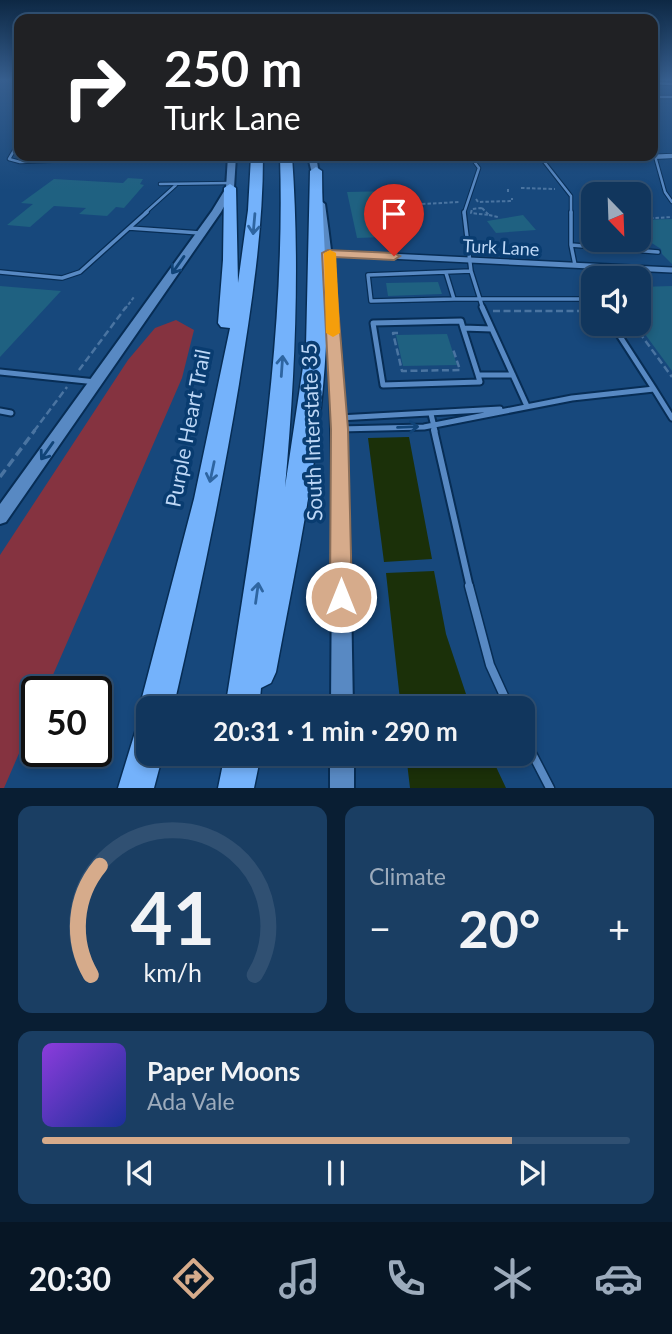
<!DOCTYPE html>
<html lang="en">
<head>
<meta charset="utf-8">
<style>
	body { margin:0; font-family:Lato,sans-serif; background:#1a3e63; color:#f1f3f6; height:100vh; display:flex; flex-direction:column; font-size:26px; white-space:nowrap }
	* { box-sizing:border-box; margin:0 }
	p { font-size:23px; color:#9cabbc }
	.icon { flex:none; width:38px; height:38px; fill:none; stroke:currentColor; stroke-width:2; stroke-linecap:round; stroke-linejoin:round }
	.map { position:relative; height:788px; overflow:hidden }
	.side { display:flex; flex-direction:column; gap:18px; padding:18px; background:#091e33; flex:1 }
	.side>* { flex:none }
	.banner { position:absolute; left:14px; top:14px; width:644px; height:147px; border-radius:14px; box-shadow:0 4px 10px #0003,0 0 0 2px #305072; background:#202124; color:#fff; overflow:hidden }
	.needle { width:46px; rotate:157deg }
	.buttons { position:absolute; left:581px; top:182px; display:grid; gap:14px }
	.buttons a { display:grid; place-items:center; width:70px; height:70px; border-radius:14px; background:#11365d; box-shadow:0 4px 10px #0003,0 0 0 2px #305072; font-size:35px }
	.speed { position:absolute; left:21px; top:676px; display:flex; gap:14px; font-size:35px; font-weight:700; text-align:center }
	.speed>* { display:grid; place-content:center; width:91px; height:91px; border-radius:50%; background:#11365d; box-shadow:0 4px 10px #0003,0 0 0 2px #305072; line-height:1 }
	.speed .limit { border:4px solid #111; border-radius:10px; background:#fff; color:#111 }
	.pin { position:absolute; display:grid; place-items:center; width:60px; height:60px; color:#fff; margin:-72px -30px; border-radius:50% 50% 50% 0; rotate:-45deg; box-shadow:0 0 7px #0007 }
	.pin .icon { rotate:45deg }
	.me { position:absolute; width:77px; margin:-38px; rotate:0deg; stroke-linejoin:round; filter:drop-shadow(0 0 5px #0008) }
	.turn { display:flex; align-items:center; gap:24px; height:147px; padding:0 35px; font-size:32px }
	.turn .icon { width:91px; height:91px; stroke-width:2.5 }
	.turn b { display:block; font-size:49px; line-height:60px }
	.big { font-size:52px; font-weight:700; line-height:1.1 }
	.side .widget { flex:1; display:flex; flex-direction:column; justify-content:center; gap:10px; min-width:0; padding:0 24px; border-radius:14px; background:#1a3e63 }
	.side .dial { align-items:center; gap:0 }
	.dial svg { height:182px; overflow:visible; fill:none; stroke:#305072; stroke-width:7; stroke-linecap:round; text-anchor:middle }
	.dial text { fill:#f1f3f6; stroke:none }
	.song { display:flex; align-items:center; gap:21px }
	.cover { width:84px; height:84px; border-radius:10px; background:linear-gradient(135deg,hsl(270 70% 55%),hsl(230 70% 35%)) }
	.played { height:7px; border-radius:4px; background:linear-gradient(90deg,#d6ab8b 80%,#305072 80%) }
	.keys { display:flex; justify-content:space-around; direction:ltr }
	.heat { display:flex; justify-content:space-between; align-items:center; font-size:38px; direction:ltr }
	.side .tiles { flex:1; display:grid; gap:18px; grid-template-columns:1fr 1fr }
	.widget:last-child { grid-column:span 2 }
	.trip { position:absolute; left:136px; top:696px; width:399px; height:70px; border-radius:14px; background:#11365d; box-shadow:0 4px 10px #0003,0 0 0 2px #305072; font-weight:700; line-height:70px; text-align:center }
	.tab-bar { display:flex; height:112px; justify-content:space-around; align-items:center; background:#071625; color:#9cabbc }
	.tab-bar .icon { width:49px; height:49px }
	.tab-bar .current { color:#d6ab8b }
	.tab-bar b { font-size:32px; color:#f1f3f6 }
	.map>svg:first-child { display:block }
	.green { fill:#853340 }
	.water { fill:#1b3009 }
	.building { fill:#1f6181 }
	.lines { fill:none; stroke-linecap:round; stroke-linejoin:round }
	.lane-far4-casing { stroke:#072d55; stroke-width:4.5 }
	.lane-far3-casing { stroke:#072d55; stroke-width:6 }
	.lane-far2-casing { stroke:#072d55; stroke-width:9 }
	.lane-far1-casing { stroke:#072d55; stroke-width:10 }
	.lane-casing { stroke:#072d55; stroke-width:11 }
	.street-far1-casing { stroke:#072d55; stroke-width:6 }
	.street-casing { stroke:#072d55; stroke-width:8 }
	.secondary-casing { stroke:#072d55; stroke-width:4 }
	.highway-casing { stroke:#072d55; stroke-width:3 }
	.path-far2 { stroke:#4a74a1; stroke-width:2; stroke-dasharray:3.5 2; stroke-linecap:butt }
	.path-far1 { stroke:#4a74a1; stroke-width:2.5; stroke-dasharray:7 3.5; stroke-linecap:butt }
	.path { stroke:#4a74a1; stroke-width:3.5; stroke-dasharray:9 4.5; stroke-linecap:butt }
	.lane-far4 { stroke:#5889c3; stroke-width:2.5 }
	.lane-far3 { stroke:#5889c3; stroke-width:3.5 }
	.lane-far2 { stroke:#5889c3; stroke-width:5 }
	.lane-far1 { stroke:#5889c3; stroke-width:6 }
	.lane { stroke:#5889c3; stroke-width:8 }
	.street-far1 { stroke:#5889c3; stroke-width:4.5 }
	.street { stroke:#5889c3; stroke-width:5 }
	.secondary { fill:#5889c3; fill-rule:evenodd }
	.highway { fill:#74b2fb; fill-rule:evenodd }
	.oneway { stroke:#2e65a1 }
	.oneway2 { stroke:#114478 }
	.route { fill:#d6ab8b; stroke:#8b6f5a; stroke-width:2 }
	.slow { fill:#f59e0b }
	.labels { text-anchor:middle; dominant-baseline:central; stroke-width:7; stroke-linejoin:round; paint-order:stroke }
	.far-street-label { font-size:18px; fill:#bdd7f6; stroke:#093c70 }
	.street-label { font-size:21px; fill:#bdd7f6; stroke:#093c70 }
</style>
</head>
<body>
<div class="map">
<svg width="672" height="788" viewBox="0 0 672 788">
	<rect width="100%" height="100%" fill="#17487c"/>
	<!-- green -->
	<path class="green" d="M 176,320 L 194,330 L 182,378 L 46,691 L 37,691 L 37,712 L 4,788 L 0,788 L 0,555 L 128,360 L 155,328 Z"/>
	<!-- water -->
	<path class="water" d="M 409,437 L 432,559 L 384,562 L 368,438 Z
		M 434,571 L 446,634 L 471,709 L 401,709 L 386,573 Z
		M 406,754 L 490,754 L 506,788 L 410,788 Z"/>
	<!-- building -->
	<path class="building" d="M 128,178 L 143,179 L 140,184 L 144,185 L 124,208 L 116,207 L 107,216 L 79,214 L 86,208 L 54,206 L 30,227 L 7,225 L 33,204 L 21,203 L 54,179 L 123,183 Z
		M 394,191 L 411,236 L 357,238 L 347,192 Z
		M 523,215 L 536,230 L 496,233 L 487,221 Z
		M 672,219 L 672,264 L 662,254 L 661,249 L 647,240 L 639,241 L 639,220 Z
		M 438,282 L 442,294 L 388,296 L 386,283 Z
		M 0,286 L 61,291 L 0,357 Z
		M 672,286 L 672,371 L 639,326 L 639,287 Z
		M 447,334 L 457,365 L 403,366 L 396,335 Z"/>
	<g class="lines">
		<!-- lane-far4 casing -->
		<g class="lane-far4-casing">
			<path id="lane-far4" d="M 653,83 L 672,84
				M 653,97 L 672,97
				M 19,142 L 9,159 L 20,162 L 178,156
				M 653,149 L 665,192 L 672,202
				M 542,159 L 571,196 L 571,213
				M 160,184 L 230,183
				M 145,213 L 176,185
				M 464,213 L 479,168 L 470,156"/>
		</g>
		<!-- lane-far3 casing -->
		<g class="lane-far3-casing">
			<path id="lane-far3" d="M 147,212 L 129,228 L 200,233
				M 464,212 L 471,271 L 483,309
				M 571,212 L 571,245 L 575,265
				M 571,245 L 658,252
				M 0,272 L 62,278 L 80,272 L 129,228
				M 446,273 L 454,299 L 371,301 L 368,275 L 471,271
				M 454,299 L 593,299"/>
		</g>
		<!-- lane-far2 casing -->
		<g class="lane-far2-casing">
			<path id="lane-far2" d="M 482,307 L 527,406
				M 463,328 L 461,321 L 373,323 L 383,385 L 480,382 L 478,375
				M 492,329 L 463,328 L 478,375 L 513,375
				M 0,372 L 96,382
				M 654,389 L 672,418
				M 0,411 L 11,413
				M 431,414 L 435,431
				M 339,418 L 500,409
				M 339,429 L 424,427 L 572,398 L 654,389 L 612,324"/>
		</g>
		<!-- lane-far1 casing -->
		<g class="lane-far1-casing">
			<path id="lane-far1" d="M 434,430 L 470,588"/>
		</g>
		<!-- lane casing -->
		<g class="lane-casing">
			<path id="lane" d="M 469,586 L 490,665 L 510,709
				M 523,736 L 550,788"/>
		</g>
		<!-- street-far1 casing -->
		<g class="street-far1-casing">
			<path id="street-far1" d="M 508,156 L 577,160 L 672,156"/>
		</g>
		<!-- street casing -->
		<g class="street-casing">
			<path id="street" d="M 328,253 L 672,270"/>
		</g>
		<!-- secondary casing -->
		<g class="secondary-casing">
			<path id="secondary" d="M 228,156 L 236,156 L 234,188 L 221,212 L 6,522 L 0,524 L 0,504 L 212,211 L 226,188 Z
				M 308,156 L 316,156 L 321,185 L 314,183 Z
				M 321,201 L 325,204 C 349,372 350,540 353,709 L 331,709 C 332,540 336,372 317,204 Z
				M 330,754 L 354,754 L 354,788 L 330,788 Z"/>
		</g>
		<!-- highway casing -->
		<g class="highway-casing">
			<path id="highway" d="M 251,156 L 263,156 C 263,233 251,308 239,384 C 221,493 198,601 173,709 L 149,709 L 149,754 L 163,754 L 154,788 L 118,788 L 137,726 L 146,722 L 139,709 L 194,499 L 230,328 L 221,327 L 218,323 L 223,260 L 224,188 L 230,184 L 236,188 L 238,283 L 248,210 Z
				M 280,156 L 292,156 C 300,267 295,376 285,487 L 306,347 L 310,171 L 316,167 L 322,171 C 322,229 329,288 326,346 C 320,456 296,564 276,672 L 271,683 L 261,688 L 259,709 L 225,709 C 254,525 286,343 280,156 Z
				M 225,754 L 261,754 L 254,788 L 218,788 Z"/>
		</g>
		<!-- path-far2 -->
		<path class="path-far2" d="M 521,188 L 555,189
			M 508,189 L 508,192
			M 476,199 L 478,202 L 512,201 L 512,198
			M 422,204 L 460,202
			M 482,208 L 489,215 L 471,213 L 472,209 Z
			M 581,208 L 581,213
			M 489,215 L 498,217
			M 639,219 L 672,217
			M 580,220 L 593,223
			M 581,226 L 593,225
			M 125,309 L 134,297"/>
		<!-- path-far1 -->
		<path class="path-far1" d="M 493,311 L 593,311
			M 633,324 L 672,377
			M 398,333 L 393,333 L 402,371 L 460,370 L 453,349
			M 79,370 L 126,307
			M 34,431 L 67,387"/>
		<!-- path -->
		<path class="path" d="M 0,477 L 35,430"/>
		<!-- lane-far4 -->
		<use href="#lane-far4" class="lane-far4"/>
		<!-- lane-far3 -->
		<use href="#lane-far3" class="lane-far3"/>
		<!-- lane-far2 -->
		<use href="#lane-far2" class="lane-far2"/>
		<!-- lane-far1 -->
		<use href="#lane-far1" class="lane-far1"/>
		<!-- lane -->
		<use href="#lane" class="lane"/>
		<!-- street-far1 -->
		<use href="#street-far1" class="street-far1"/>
		<!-- street -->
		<use href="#street" class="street"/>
		<!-- secondary -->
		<use href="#secondary" class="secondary"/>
		<!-- highway -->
		<use href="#highway" class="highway"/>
	</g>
	<!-- one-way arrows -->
	<defs><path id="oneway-shaft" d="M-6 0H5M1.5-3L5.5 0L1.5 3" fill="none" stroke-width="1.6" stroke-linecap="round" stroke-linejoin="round" transform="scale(1.75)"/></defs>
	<g class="oneway">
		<use href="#oneway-shaft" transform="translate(254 224) rotate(95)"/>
		<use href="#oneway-shaft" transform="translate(282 366) rotate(-86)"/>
		<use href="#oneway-shaft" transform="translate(212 472) rotate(102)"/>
		<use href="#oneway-shaft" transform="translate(257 593) rotate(-82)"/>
	</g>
	<g class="oneway2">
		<use href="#oneway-shaft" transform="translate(178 265) rotate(125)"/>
		<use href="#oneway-shaft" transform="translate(408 427) rotate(-2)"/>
		<use href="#oneway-shaft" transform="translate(47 451) rotate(125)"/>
	</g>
	<!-- sky -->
	<linearGradient id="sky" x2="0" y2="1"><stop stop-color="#0d2844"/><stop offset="0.42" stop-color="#365e8e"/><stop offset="1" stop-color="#365e8e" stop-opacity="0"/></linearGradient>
	<rect width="672" height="190" fill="url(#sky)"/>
	<!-- route -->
	<path class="route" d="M 328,250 L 394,253 L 400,256 L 394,260 L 334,257 L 348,429 L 352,597 L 349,604 L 341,607 L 333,604 L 330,597 L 331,429 L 322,253 Z"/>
	<!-- slow -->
	<path class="slow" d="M 330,250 L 336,253 L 340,333 L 333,337 L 326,333 L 324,253 Z"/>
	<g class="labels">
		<!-- far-street labels -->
		<g class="far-street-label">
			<text transform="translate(501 247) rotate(3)">Turk Lane</text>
		</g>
		<!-- street labels -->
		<g class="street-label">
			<text transform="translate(187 428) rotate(-79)">Purple Heart Trail</text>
			<text transform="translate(311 432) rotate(-92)">South Interstate 35</text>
		</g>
	</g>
</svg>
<div class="buttons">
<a><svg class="needle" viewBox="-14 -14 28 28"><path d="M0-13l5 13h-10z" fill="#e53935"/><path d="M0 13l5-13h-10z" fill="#9cabbc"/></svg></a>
<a><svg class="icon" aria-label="sound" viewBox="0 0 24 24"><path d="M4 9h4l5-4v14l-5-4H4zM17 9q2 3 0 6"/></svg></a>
</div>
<div class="speed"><div class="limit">50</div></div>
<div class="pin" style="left:394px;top:256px;background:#d93025"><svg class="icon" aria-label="arrive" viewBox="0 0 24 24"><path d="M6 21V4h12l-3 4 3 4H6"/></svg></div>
<svg class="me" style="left:341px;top:597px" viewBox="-20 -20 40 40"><circle r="17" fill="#d6ab8b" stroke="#fff" stroke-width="3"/><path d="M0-11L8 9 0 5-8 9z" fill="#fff"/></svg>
<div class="trip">20:31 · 1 min · 290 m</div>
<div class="banner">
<div class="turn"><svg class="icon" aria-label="right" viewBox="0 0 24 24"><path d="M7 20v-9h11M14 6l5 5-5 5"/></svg><div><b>250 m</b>Turk Lane</div></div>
</div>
</div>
<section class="side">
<div class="tiles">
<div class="widget dial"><svg viewBox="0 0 100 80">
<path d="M14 69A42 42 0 1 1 86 69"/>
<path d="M14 69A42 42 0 0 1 18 21" stroke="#d6ab8b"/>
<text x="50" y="56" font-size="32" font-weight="700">41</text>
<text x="50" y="72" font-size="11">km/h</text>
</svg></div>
<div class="widget"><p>Climate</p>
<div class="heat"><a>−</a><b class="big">20°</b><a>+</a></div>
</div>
<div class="widget">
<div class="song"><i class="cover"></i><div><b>Paper Moons</b><p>Ada Vale</p></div></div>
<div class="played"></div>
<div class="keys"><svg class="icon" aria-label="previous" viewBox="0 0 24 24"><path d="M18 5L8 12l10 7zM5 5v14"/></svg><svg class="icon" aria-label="pause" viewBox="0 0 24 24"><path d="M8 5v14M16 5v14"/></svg><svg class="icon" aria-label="next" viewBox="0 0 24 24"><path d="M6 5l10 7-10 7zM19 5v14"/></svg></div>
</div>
</div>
</section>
<nav class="tab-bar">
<b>20:30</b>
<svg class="icon current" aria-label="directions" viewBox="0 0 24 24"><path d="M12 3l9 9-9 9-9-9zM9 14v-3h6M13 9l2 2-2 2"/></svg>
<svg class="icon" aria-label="music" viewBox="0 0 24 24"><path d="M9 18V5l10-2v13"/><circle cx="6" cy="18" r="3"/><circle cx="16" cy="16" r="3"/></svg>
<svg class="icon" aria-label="phone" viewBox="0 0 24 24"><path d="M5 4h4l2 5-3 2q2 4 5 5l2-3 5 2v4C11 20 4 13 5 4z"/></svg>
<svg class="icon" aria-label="climate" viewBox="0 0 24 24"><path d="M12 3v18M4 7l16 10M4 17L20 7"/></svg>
<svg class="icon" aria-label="car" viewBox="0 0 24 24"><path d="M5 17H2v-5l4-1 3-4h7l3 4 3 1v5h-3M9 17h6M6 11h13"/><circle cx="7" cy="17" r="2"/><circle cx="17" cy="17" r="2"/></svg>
</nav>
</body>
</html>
